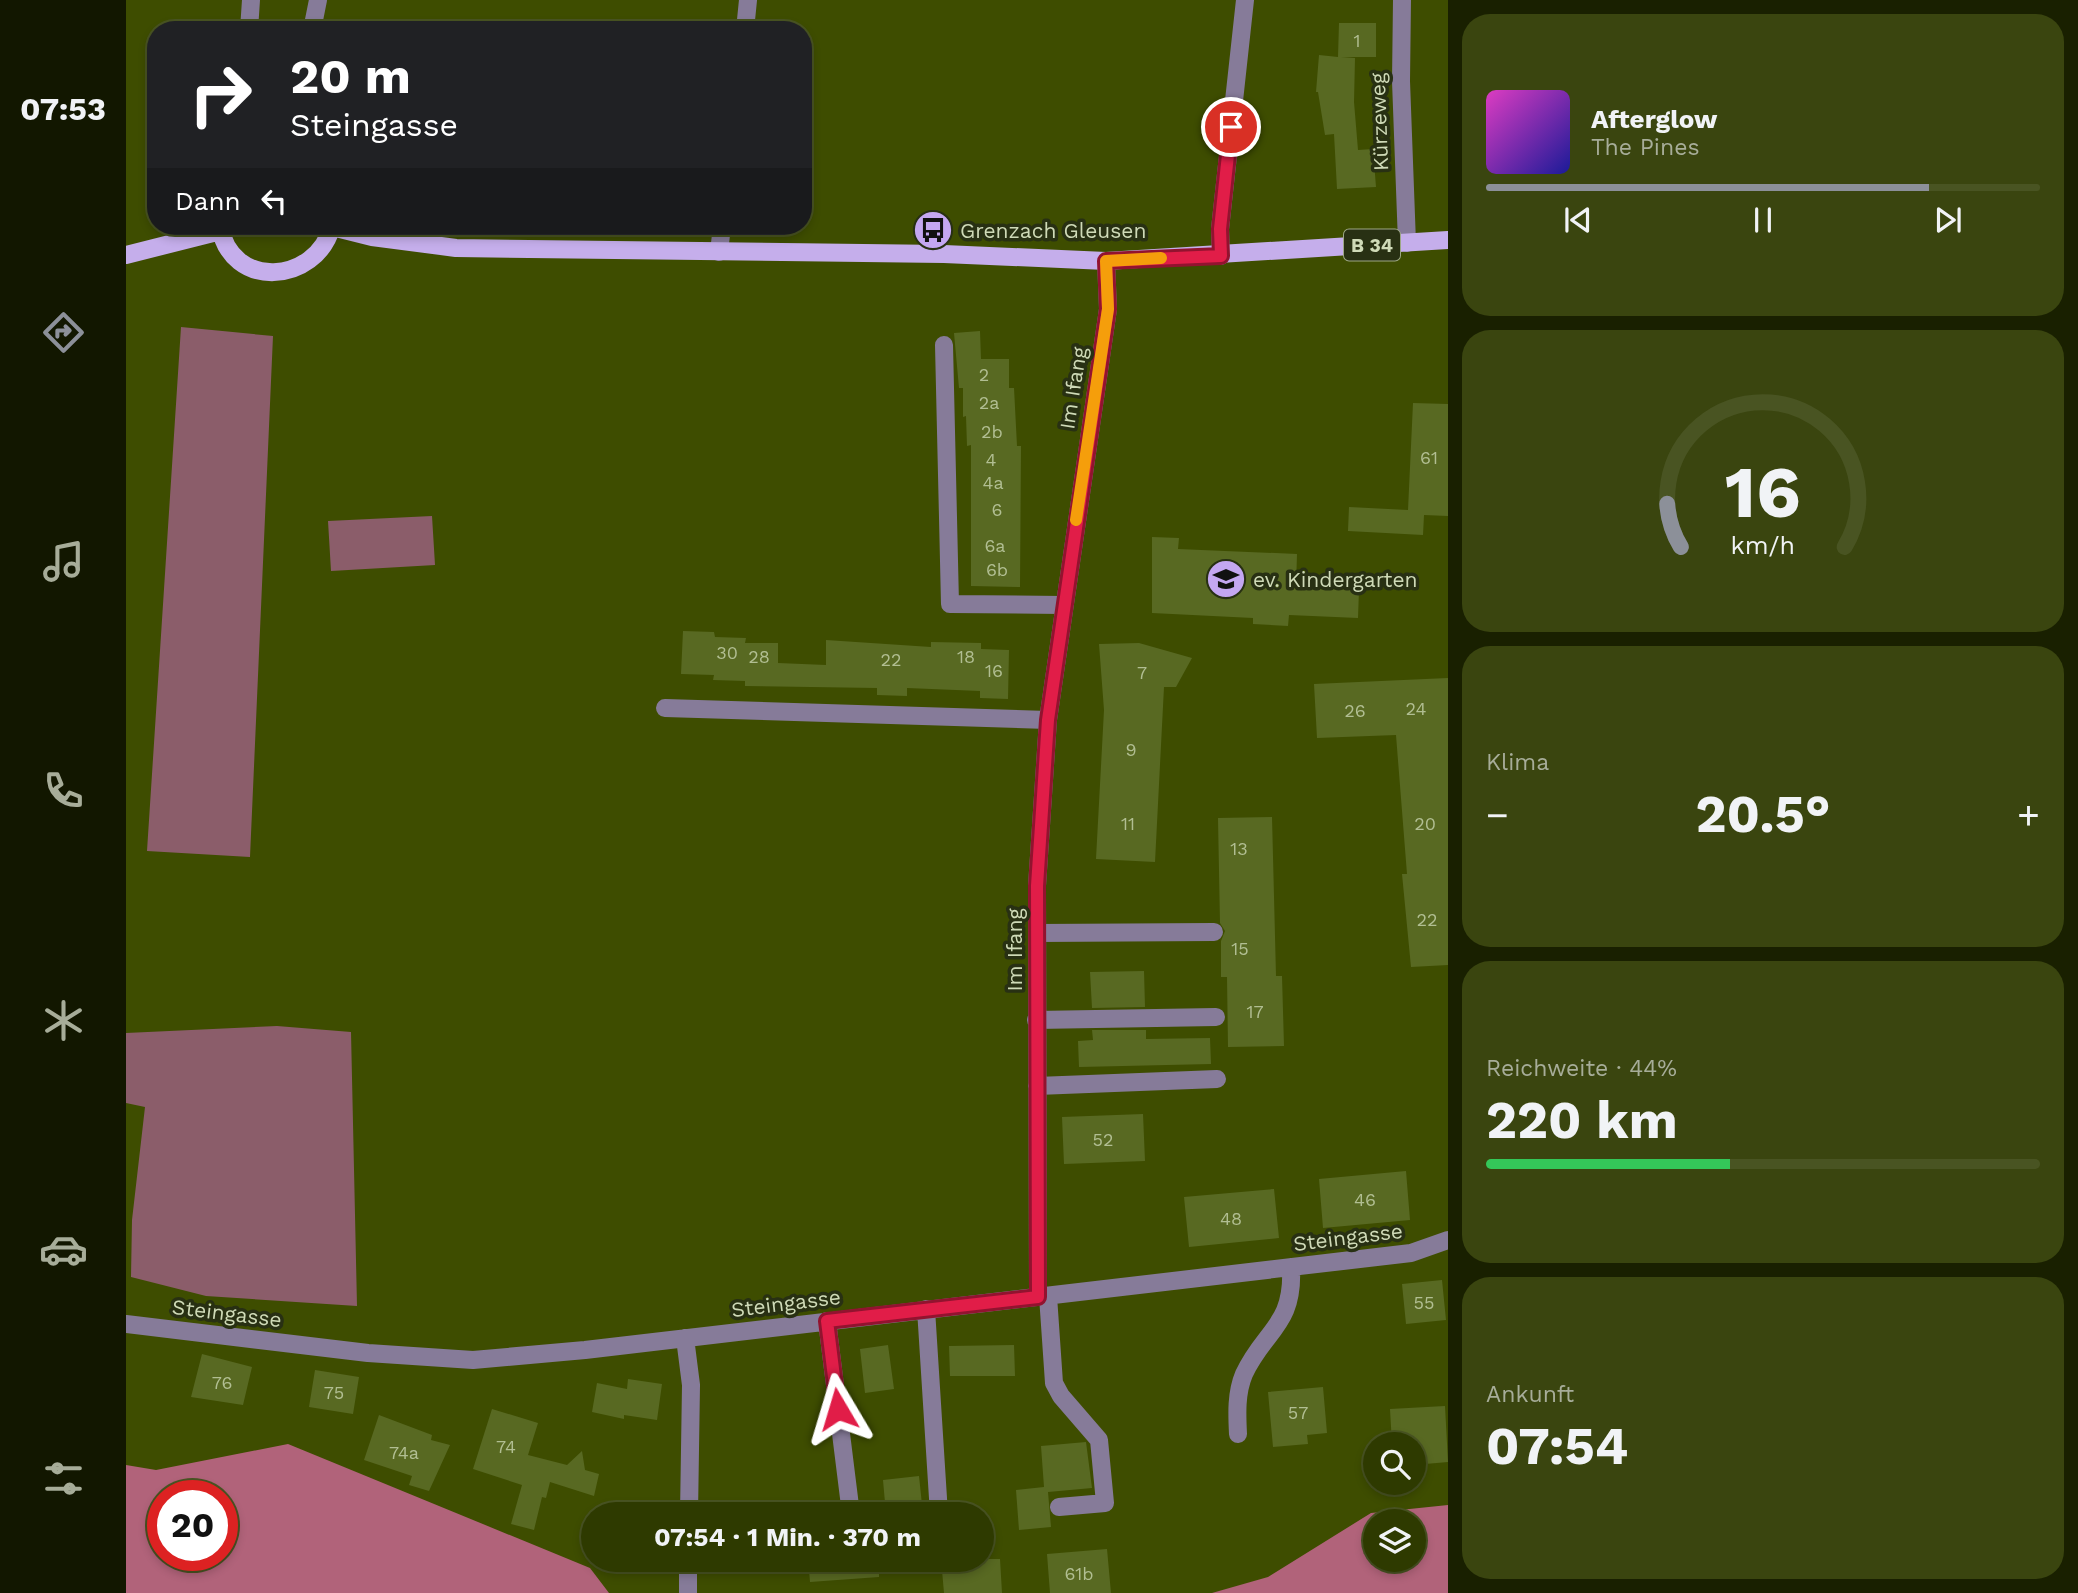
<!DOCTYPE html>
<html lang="de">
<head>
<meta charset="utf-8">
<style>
	body { margin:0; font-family:"Work Sans",sans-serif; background:#3a450f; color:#f1f3f6; height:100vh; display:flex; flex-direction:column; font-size:26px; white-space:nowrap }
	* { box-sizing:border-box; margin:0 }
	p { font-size:23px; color:#a7ad99 }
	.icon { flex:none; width:38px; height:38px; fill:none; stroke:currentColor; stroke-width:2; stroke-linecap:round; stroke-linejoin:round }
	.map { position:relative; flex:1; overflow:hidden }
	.side { display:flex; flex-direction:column; gap:14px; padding:14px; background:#192000; width:630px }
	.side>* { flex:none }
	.hud { position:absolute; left:21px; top:21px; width:665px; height:214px; border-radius:28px; box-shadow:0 4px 10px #0003,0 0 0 2px #495422; background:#202124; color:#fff; overflow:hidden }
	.fabs { position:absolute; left:1237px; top:1432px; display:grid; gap:14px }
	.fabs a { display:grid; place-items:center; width:63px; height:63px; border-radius:50%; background:#2e3a00; box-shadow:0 4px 10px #0003,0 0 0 2px #495422; font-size:35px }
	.speed { position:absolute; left:21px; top:1480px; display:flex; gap:14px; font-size:35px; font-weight:700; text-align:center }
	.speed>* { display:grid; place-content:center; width:91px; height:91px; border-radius:50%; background:#2e3a00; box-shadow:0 4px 10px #0003,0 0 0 2px #495422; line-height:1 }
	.speed .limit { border:10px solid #d22; background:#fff; color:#111 }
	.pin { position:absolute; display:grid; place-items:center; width:60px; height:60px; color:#fff; margin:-30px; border:4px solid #fff; border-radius:50%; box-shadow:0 2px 7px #0007 }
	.me { position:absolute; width:77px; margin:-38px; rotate:353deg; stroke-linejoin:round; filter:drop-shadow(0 0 5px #0008) }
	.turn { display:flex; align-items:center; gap:24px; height:147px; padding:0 28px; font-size:32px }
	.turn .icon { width:91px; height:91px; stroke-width:2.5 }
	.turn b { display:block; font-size:49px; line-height:60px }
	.then { display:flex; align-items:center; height:66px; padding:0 28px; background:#0003; gap:14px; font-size:26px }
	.big { font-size:52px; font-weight:700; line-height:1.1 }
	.side .tile { flex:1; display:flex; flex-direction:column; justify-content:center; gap:10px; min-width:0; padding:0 24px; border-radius:28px; background:#3a450f }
	.side .dial { align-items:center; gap:0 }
	.dial svg { height:182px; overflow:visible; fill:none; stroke:#495422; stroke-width:7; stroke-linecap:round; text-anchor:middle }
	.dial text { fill:#f1f3f6; stroke:none }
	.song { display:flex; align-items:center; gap:21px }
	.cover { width:84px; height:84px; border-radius:10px; background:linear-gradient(135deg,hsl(310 70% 55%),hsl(240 70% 35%)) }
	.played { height:7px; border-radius:4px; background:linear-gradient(90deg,#8c9099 80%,#495422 80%) }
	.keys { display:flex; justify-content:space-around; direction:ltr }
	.heat { display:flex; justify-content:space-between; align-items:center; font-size:38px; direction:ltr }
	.charge { height:10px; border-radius:5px; background:linear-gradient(90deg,#34c759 44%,#495422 0) }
	.trip { position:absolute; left:455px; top:1502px; width:413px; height:70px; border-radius:35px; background:#2e3a00; box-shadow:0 4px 10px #0003,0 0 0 2px #495422; font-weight:700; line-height:70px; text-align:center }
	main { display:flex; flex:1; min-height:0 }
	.dock { display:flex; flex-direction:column; width:126px; justify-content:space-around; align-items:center; background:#121700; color:#a7ad99 }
	.dock .icon { width:49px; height:49px }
	.dock .active { color:#8c9099 }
	.dock b { font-size:32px; color:#f1f3f6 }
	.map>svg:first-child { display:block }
	.green { fill:#8b5d6a }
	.forest { fill:#b1637a; fill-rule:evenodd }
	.building { fill:#586922 }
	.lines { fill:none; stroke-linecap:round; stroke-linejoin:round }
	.minor { stroke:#867b99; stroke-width:18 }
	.major { stroke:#c5aeeb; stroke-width:18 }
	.route-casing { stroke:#92132f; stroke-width:18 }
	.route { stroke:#e11d48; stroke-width:12 }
	.slow { stroke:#f59e0b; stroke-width:12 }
	.labels { text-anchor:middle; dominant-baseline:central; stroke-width:7; stroke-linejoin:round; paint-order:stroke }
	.number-label { font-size:18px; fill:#b1be92 }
	.shield { fill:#283013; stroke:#9da786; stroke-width:2 }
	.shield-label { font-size:19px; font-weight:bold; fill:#cfdab7 }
	.street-label { font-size:21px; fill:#cfdab7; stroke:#283013 }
	.poi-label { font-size:21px; fill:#cfdab7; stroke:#283013; text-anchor:start }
</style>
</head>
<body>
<main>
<nav class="dock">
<b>07:53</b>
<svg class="icon active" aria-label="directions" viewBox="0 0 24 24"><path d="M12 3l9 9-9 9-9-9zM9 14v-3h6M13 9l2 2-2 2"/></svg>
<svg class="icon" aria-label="music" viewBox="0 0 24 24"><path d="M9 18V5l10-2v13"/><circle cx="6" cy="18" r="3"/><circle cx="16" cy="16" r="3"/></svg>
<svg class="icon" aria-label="phone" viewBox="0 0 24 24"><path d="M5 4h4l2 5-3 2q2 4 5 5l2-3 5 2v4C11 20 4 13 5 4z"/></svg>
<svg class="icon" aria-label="climate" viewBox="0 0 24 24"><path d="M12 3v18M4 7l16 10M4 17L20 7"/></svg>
<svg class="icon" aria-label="car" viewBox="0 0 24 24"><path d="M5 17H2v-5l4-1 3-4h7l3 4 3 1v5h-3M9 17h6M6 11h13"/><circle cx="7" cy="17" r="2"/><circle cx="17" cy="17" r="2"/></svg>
<svg class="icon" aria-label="filters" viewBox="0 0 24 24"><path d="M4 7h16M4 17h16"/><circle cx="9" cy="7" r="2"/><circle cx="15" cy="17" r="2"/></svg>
</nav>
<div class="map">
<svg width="1322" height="1593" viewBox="0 0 1322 1593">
	<rect width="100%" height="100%" fill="#3e4d00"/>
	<!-- green -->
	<path class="green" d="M 55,327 L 147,336 L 124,857 L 21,851 Z
		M 306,516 L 309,565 L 205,571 L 202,521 Z
		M 151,1026 L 225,1032 L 231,1306 L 80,1296 L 5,1277 L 6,1220 L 19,1107 L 0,1103 L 0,1033 Z"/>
	<!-- forest -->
	<path class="forest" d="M 162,1444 L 464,1568 L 483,1593 L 0,1593 L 0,1465 L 30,1470 ZM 37,1496 L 96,1496 L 96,1556 L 37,1556 Z
		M 1322,1505 L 1322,1593 L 1086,1593 L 1142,1577 L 1245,1513 ZM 1250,1521 L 1288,1521 L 1288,1559 L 1250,1559 Z"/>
	<!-- building -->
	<path class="building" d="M 1213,23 L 1250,23 L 1250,57 L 1215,57 L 1229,58 L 1228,102 L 1232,150 L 1247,149 L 1250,187 L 1211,189 L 1208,134 L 1199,135 L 1192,92 L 1190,92 L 1193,55 L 1212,57 Z
		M 854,331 L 855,359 L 883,359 L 883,388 L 888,388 L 891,446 L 895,446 L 894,587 L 845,586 L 845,445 L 841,446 L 840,416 L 837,417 L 837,388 L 833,388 L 828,333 Z
		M 1287,403 L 1322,404 L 1322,516 L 1298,515 L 1297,535 L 1222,531 L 1223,507 L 1282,510 Z
		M 1026,537 L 1053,538 L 1052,549 L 1171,554 L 1170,587 L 1233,590 L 1232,618 L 1163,615 L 1162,626 L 1127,624 L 1127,618 L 1026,613 Z
		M 557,631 L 588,632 L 589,637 L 620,638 L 619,643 L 652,643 L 652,663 L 700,665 L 700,640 L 805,647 L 805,642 L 855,643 L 855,649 L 883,650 L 882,699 L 854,698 L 854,691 L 781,688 L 781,696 L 751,695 L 751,688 L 619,686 L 619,681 L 587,680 L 588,675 L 555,674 Z
		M 1013,643 L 1066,658 L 1050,687 L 1038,687 L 1029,862 L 970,859 L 978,710 L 973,644 Z
		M 1322,678 L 1322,965 L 1285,967 L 1276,874 L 1281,874 L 1270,735 L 1191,738 L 1188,684 Z
		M 1146,817 L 1150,976 L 1156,976 L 1158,1046 L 1102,1047 L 1101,977 L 1095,977 L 1095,941 L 1099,931 L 1094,923 L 1092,818 Z
		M 1018,971 L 1019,1007 L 966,1008 L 964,972 Z
		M 966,1030 L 1020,1030 L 1020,1039 L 1084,1038 L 1085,1064 L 953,1067 L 952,1041 L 967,1040 Z
		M 1017,1114 L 1019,1161 L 938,1164 L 936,1117 Z
		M 1280,1171 L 1284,1220 L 1197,1228 L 1193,1179 Z
		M 1148,1189 L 1153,1238 L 1063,1247 L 1058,1197 Z
		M 1316,1280 L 1320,1320 L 1280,1324 L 1276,1284 Z
		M 762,1345 L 768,1389 L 739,1393 L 734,1349 Z
		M 888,1345 L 889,1376 L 824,1376 L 823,1346 Z
		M 76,1354 L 126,1367 L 117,1405 L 65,1397 Z
		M 189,1370 L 233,1377 L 227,1414 L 183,1407 Z
		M 502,1379 L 536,1384 L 531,1420 L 498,1415 L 498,1419 L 466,1412 L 471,1383 L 501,1389 Z
		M 1197,1387 L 1201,1433 L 1181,1435 L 1182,1444 L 1147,1447 L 1142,1392 Z
		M 1319,1406 L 1322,1462 L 1288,1465 L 1288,1444 L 1266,1444 L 1264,1409 Z
		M 366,1409 L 412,1423 L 402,1455 L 441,1465 L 456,1451 L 459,1470 L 473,1474 L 468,1496 L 424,1482 L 420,1498 L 416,1497 L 408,1530 L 385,1524 L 396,1485 L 347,1469 Z
		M 253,1415 L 306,1435 L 305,1440 L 324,1445 L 303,1491 L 283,1485 L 286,1476 L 238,1460 Z
		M 960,1442 L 966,1488 L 922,1492 L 925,1527 L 893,1530 L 890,1490 L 918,1487 L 915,1446 Z
		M 793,1476 L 797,1514 L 760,1514 L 757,1480 Z
		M 981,1549 L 985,1593 L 924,1593 L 921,1554 Z
		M 682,1559 L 753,1559 L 753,1577 L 684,1582 Z
		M 815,1559 L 874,1559 L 876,1593 L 818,1593 Z"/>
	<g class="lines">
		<!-- minor -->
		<path class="minor" d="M 1276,0 L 1275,81 L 1281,243
			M 123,30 L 125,0
			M 186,30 L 192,0
			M 619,30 L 622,0
			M 593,252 L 596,226
			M 1095,256 L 1094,229 L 1119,0
			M 818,345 L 824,604 L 937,605
			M 539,708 L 922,720
			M 911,933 L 1088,932
			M 910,1020 L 1090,1017
			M 911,1086 L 1091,1079
			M 922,1296 L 928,1383 L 935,1396 L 973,1440 L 979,1503 L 933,1507
			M 912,1297 L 911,886 L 922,720 L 982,309 L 980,261
			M 800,1309 L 813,1514
			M 701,1321 L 725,1514
			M 0,1324 L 242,1353 L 347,1360 L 459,1350 L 1285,1253 L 1322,1240
			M 559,1338 L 565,1385 L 563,1514
			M 1112,1434 C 1111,1414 1110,1393 1118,1374 C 1139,1329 1168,1326 1165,1267
			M 562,1559 L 562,1593"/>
		<!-- major -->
		<path class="major" d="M 94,226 C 104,290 190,285 206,226
			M 206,227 L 246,237 L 330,248 L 818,254 L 980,261 L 1322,240
			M 0,255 L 95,231"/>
	</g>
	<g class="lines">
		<!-- route casing -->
		<g class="route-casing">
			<path id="route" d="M 712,1409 L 701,1321 L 912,1297 L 911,886 L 922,720 L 982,309 L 980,261 L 1095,256 L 1094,229 L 1105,127"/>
		</g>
		<!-- route -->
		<use href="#route" class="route"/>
		<!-- slow -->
		<path class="slow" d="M 950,520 L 982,309 L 980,261 L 1035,258"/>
	</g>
	<!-- icons -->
	<defs>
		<g id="bus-disc" transform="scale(2.0125)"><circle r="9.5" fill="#c4a7f1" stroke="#283013"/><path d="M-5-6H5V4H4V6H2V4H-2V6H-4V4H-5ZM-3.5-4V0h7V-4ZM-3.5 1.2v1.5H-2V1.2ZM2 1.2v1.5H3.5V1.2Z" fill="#111"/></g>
		<g id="school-disc" transform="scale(2.0125)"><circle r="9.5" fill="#c4a7f1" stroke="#283013"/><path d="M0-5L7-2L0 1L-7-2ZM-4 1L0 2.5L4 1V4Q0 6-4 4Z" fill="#111"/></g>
	</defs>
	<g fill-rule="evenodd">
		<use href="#bus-disc" x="807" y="230"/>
		<use href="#school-disc" x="1100" y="579"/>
	</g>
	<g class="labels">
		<!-- number labels -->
		<g class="number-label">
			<text x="1231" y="40">1</text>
			<text x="858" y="374">2</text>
			<text x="863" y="402">2a</text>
			<text x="866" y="431">2b</text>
			<text x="1303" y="457">61</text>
			<text x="865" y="459">4</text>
			<text x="867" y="482">4a</text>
			<text x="871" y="509">6</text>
			<text x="869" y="545">6a</text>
			<text x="871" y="569">6b</text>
			<text x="601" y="652">30</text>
			<text x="633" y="656">28</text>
			<text x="840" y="656">18</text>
			<text x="765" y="659">22</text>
			<text x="868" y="670">16</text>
			<text x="1016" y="672">7</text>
			<text x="1290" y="708">24</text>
			<text x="1229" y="710">26</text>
			<text x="1005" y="749">9</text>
			<text x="1002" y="823">11</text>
			<text x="1299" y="823">20</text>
			<text x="1113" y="848">13</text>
			<text x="1301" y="919">22</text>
			<text x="1114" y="948">15</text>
			<text x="1129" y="1011">17</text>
			<text x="977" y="1139">52</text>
			<text x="1239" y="1199">46</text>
			<text x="1105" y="1218">48</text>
			<text x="1298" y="1302">55</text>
			<text x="96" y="1382">76</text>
			<text x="208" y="1392">75</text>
			<text x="1172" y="1412">57</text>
			<text x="380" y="1446">74</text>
			<text x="278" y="1452">74a</text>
			<text x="953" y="1573">61b</text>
		</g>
		<!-- shield labels -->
		<rect class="shield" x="1218" y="229.5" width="56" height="31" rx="5"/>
		<g class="shield-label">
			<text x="1246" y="245">B 34</text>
		</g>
		<!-- street labels -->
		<g class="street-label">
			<text transform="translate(1253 122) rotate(-92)">Kürzeweg</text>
			<text transform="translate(947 388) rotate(-81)">Im Ifang</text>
			<text transform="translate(888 950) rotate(-90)">Im Ifang</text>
			<text transform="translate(1222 1237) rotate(-7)">Steingasse</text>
			<text transform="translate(660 1303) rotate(-7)">Steingasse</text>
			<text transform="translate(101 1313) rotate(7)">Steingasse</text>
		</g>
		<!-- poi labels -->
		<g class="poi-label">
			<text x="834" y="230">Grenzach Gleusen</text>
			<text x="1127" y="579">ev. Kindergarten</text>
		</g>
	</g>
</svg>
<div class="fabs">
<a><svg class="icon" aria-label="search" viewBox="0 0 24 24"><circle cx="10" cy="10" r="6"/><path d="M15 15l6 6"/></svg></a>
<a><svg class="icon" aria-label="layers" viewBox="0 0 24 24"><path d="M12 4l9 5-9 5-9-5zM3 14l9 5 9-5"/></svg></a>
</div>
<div class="speed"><div class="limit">20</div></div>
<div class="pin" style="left:1105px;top:127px;background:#d93025"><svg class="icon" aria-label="arrive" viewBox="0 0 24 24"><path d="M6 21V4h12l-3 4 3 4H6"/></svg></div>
<svg class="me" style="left:712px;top:1409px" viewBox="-20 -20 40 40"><path d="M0-17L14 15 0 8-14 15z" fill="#e11d48" stroke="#fff" stroke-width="4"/></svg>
<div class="trip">07:54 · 1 Min. · 370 m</div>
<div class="hud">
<div class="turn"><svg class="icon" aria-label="right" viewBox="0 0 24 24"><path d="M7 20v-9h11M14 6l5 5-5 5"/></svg><div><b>20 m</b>Steingasse</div></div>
<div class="then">Dann<svg class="icon" aria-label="left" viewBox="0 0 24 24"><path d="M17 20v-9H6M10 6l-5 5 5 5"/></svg></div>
</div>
</div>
<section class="side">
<div class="tile">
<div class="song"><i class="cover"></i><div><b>Afterglow</b><p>The Pines</p></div></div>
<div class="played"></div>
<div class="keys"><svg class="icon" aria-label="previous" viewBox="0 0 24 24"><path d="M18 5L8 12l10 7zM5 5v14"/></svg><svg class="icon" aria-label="pause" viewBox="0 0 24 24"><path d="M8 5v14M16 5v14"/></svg><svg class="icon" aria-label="next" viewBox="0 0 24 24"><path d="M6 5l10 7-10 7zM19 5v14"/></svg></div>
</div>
<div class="tile dial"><svg viewBox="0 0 100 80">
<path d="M14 69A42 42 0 1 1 86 69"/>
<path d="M14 69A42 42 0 0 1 8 50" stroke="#8c9099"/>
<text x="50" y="56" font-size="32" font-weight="700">16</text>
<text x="50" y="72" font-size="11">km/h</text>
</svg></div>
<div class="tile"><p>Klima</p>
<div class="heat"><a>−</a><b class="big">20.5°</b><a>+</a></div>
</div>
<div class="tile"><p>Reichweite · 44%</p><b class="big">220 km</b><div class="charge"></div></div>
<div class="tile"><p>Ankunft</p><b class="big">07:54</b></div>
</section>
</main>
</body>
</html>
